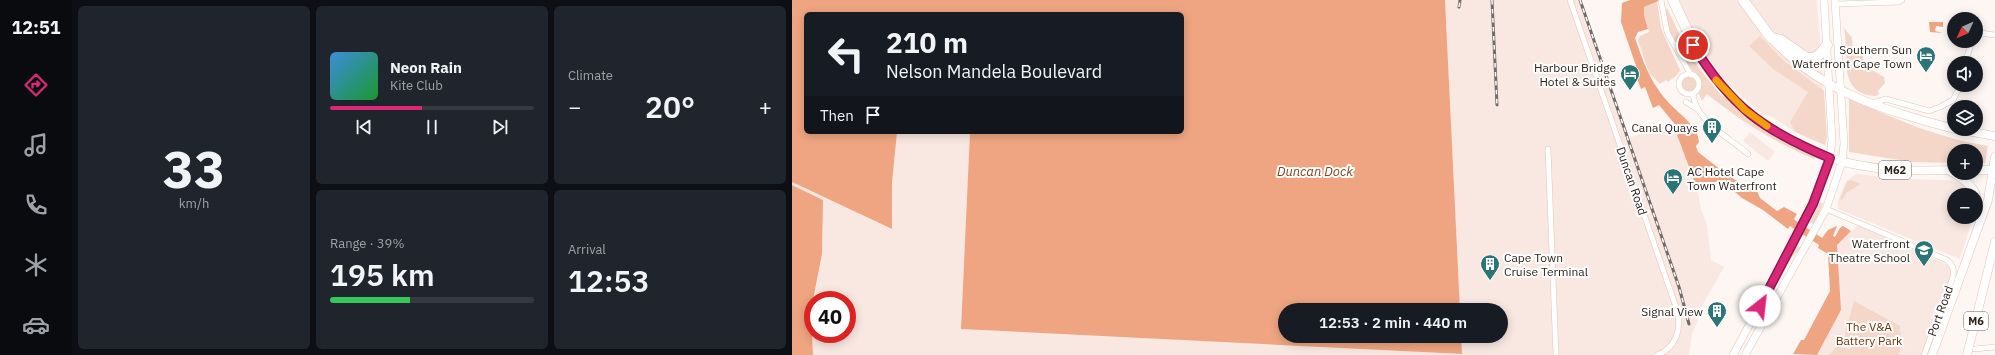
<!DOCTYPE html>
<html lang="en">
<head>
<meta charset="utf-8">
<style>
	body { margin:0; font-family:"IBM Plex Sans",sans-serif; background:#20242c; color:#f1f3f6; height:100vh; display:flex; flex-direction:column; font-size:15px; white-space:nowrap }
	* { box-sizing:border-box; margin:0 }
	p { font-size:13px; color:#9ea1a6 }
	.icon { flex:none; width:22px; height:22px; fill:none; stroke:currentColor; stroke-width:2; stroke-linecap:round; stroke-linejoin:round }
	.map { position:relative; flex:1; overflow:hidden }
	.details { display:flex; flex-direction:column; gap:6px; padding:6px; background:#0d0f14; width:720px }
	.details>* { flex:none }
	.hud { position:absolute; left:12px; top:12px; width:380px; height:122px; border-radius:6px; box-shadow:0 2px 10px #0003; background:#171b24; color:#f1f3f6; overflow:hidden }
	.needle { width:26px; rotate:226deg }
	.fabs { position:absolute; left:1155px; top:12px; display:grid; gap:8px }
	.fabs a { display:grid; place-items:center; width:36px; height:36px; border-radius:50%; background:#171b24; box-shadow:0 2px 10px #0003; font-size:20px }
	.speed { position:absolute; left:12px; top:291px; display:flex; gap:8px; font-size:20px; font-weight:700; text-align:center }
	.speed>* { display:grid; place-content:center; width:52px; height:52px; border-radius:50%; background:#171b24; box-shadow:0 2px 10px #0003; line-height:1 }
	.speed .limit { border:6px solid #d22; background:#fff; color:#111 }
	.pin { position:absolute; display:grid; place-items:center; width:34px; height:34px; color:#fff; margin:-17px; border:2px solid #fff; border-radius:50%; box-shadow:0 1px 4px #0007 }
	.me { position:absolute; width:44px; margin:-22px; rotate:29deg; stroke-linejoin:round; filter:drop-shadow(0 0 3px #0008) }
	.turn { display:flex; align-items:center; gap:14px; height:84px; padding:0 16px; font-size:18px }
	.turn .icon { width:52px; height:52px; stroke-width:2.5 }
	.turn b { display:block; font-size:28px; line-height:34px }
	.then { display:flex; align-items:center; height:38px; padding:0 16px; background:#0003; gap:8px; font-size:15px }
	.big { font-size:30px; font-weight:600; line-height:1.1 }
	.details .tile { flex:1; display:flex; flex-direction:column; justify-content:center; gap:6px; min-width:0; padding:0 14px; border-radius:6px; background:#20242c }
	.details .dial { align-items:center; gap:0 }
	.dial b { font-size:52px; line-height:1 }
	.song { display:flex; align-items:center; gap:12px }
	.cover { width:48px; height:48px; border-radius:6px; background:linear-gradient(135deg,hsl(210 70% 55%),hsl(130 70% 35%)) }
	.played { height:4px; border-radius:2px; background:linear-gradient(90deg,#db2777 45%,#363941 45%) }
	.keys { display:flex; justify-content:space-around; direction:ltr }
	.heat { display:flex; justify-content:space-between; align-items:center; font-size:22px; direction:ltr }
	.charge { height:6px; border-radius:3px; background:linear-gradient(90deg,#34c759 39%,#363941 0) }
	.details .tiles { flex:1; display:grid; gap:6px; grid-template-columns:repeat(3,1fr) }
	.tile:first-child { grid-row:span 2 }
	.trip { position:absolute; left:486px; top:303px; width:230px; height:40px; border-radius:20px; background:#171b24; box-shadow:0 2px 10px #0003; font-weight:600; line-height:40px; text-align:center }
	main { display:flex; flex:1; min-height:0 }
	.tab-bar { display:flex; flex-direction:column; width:72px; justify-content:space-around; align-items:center; background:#090b0e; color:#9ea1a6 }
	.tab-bar .icon { width:28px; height:28px }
	.tab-bar .active { color:#db2777 }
	.tab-bar b { font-size:18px; color:#f1f3f6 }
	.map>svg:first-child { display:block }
	.built { fill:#f8e8e1 }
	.green { fill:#f5d7c9 }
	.water { fill:#efa581 }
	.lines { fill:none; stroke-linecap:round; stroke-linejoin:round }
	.street-casing { stroke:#e3c5b6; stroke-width:6 }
	.secondary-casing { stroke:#e3c5b6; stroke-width:8 }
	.primary-casing { stroke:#e3c5b6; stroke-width:9 }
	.highway-casing { stroke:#e3c5b6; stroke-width:11 }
	.street { stroke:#fff; stroke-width:5 }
	.secondary { stroke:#fff; stroke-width:7 }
	.primary { stroke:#fff; stroke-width:8 }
	.highway { stroke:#fff; stroke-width:10 }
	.rail-casing { stroke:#746a66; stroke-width:3 }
	.rail { stroke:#fff; stroke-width:1.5; stroke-dasharray:4.5; stroke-linecap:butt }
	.route-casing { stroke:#8e194d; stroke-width:10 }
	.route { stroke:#db2777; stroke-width:7 }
	.slow { stroke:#f59e0b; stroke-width:7 }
	.labels { text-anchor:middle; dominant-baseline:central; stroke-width:4; stroke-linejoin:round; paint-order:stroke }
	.shield { fill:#fff; stroke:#6d6562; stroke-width:1 }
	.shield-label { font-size:11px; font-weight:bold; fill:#2f231e }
	.poi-label { font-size:12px; fill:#2f231e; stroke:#fff; text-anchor:end }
	.street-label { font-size:12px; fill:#2f231e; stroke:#fff }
	.park-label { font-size:12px; fill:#723007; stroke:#fff }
	.water-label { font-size:13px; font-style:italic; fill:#86421d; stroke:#fff }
</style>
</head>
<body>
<main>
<nav class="tab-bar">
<b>12:51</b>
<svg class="icon active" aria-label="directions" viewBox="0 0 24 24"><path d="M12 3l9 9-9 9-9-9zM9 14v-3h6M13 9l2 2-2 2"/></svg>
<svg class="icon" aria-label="music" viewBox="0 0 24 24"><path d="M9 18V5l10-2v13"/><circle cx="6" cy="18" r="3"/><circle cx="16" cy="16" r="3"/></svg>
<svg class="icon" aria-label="phone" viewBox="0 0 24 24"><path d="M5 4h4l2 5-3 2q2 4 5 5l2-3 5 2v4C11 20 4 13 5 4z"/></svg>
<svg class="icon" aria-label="climate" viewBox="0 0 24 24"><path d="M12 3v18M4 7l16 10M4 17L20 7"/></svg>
<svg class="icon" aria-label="car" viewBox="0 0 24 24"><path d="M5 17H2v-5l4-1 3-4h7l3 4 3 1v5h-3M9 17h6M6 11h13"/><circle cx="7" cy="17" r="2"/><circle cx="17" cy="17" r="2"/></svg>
</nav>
<section class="details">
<div class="tiles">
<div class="tile dial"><b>33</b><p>km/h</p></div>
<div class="tile">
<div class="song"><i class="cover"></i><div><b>Neon Rain</b><p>Kite Club</p></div></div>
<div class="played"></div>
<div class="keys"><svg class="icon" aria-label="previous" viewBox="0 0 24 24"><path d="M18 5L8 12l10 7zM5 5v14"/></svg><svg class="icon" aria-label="pause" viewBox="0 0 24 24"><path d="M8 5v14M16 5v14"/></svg><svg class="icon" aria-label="next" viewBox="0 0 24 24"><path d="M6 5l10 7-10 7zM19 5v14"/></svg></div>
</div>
<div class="tile"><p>Climate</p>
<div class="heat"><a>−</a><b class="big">20°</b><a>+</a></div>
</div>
<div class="tile"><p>Range · 39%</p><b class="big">195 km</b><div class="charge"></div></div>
<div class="tile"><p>Arrival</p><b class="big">12:53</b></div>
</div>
</section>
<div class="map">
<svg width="1203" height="355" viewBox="0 0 1203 355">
	<rect width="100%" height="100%" fill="#fdf6f3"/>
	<!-- built -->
	<path class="built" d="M 653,0 L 786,0 L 834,139 L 875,125 L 880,121 L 887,129 L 888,134 L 885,135 L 905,188 L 909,210 L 915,225 L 919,260 L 932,267 L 903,318 L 906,320 L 900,334 L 897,355 L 21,355 L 20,333 L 21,306 L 21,334 L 55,334 L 55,300 L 22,300 L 30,254 L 31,200 L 0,185 L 0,182 L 99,229 L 100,183 L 105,132 L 178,132 L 169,329 L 669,354 L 669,336 L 709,336 L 709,310 L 668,310 Z
		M 887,0 L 1025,0 L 1035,138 L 1033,145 L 1003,132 L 979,116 L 971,115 L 945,92 L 930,77 L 906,43 Z
		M 958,132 L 983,152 L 976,161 L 951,141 Z
		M 1064,174 L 1111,179 L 1156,180 L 1171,184 L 1178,195 L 1162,195 L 1162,217 L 1181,217 L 1168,259 L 1046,209 L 1046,201 L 1054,181 Z
		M 1066,225 L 1154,264 L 1159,268 L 1159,276 L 1130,355 L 1025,355 L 1049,310 L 1045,245 Z"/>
	<!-- green -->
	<path class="green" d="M 865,1 L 869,28 L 888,70 L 886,74 L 876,82 L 874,80 L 868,84 L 857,73 L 846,40 L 848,36 L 857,32 L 852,15 L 852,7 Z
		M 875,8 C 877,14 881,19 883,25 C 910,88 960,130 1023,157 L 1022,159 C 982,142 950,122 915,94 L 910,101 L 907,94 L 909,81 C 907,76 903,74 899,69 C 885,53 876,31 873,11 Z
		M 1052,28 L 1060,38 L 1061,55 L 1071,55 L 1071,65 L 1092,77 L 1093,83 L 1086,91 L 1087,94 L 1084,96 C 1045,95 1057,54 1052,28 Z
		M 968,36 L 992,61 L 1032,91 L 1035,138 L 1033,145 L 1003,132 L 998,122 L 1016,92 L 981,69 L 957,46 Z
		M890 84a7 7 0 1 1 14 0a7 7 0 1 1-14 0Z
		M 1057,98 C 1103,119 1146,138 1196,146 L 1193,163 L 1184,163 L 1184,151 L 1162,151 L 1162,163 L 1120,162 L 1057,152 Z
		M 1059,180 L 1069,184 L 1054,193 L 1050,200 L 1048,199 L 1055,182 Z
		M 1028,202 L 1031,204 L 1022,224 L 1018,222 Z
		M 1004,245 L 1009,248 L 998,259 L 975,302 L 974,308 L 972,306 Z
		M 1062,301 L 1108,326 L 1109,345 L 1107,355 L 1037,355 L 1045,346 L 1058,349 L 1060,346 L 1052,337 Z"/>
	<!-- water -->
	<path class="water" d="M 0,0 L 653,0 L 668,310 L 493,310 L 493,336 L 669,336 L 670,354 L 169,329 L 178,132 L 390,132 L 390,14 L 14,14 L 14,132 L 105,132 L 100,183 L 100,229 L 0,182 Z
		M 838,0 L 869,0 L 852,7 L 852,15 L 856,29 L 846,32 L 843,38 C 852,65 861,88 882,108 C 892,118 906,127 907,142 L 904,146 L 906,152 L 938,177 L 965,191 L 968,198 L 985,211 L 992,207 L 1005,214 L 1002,219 L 1004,221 L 1030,238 L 1036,230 L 1045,226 L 1041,236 L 1043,237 L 1048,228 L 1051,226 L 1059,231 L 1045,245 L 1049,310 L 1025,355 L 1001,354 L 1009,340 L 1012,340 L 1038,291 L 1036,254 L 1026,248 L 1027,245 L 998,226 L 996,229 L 971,210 L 950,198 L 929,180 L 905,188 L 885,135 L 888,133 L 887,129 L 867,105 L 861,108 L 853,87 L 849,89 L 841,68 L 844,66 L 829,22 L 830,3 Z
		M 1137,22 L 1151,22 L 1151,27 L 1144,26 L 1143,31 L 1151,33 L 1138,32 Z
		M 0,185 L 31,200 L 30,254 L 21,300 L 20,333 L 21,355 L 0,355 Z"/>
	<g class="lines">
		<!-- street casing -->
		<g class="street-casing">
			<path id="street" d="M 778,0 L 885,310 C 890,329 884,348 865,355
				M 869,0 L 875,32 L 899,75
				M 1044,4 L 1107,2 L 1110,0
				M 1184,35 L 1189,33 L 1203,35
				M 1173,63 L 1180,41
				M887 84a10 10 0 1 1 20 0a10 10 0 1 1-20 0Z
				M 901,93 C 902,120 938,138 956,154
				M 894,102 L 905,109
				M 1080,103 L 1094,99 L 1137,111 L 1148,107 L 1161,100 L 1169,85
				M 756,149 L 764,355
				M 1034,209 L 1155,260 C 1161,265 1162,269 1161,277 L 1132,355
				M 1183,349 L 1203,347"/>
		</g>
		<!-- secondary casing -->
		<g class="secondary-casing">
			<path id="secondary" d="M 941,355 C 962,316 983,278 1002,239 C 1018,207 1037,176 1040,140 L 1032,0
				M 953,355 L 1034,209 L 1050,162 L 1052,143 L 1043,0"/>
		</g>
		<!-- primary casing -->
		<g class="primary-casing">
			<path id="primary" d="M 979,38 C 1030,93 1092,110 1162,129
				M 903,47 C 909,59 916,70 924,80 C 956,120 1006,152 1056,163 C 1091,171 1127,171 1162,170
				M 1164,129 L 1203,136
				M 1156,170 C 1180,183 1188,191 1187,219
				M 1184,170 L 1203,170
				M 1140,355 L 1196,200 L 1203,157
				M 1175,355 L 1203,242"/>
		</g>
		<!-- highway casing -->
		<g class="highway-casing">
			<path id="highway" d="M 881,0 L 903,47
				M 951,0 L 979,38 L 989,40 L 1015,58 C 1025,59 1030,53 1035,45"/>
		</g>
		<!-- street -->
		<use href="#street" class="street"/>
		<!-- secondary -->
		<use href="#secondary" class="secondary"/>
		<!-- primary -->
		<use href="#primary" class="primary"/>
		<!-- highway -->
		<use href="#highway" class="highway"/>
		<!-- rail casing -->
		<g class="rail-casing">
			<path id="rail" d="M 700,0 L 705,105
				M 788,0 L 887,287 L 897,324
				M 667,7 L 668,0"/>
		</g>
		<!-- rail -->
		<use href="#rail" class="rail"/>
	</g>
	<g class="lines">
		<!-- route casing -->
		<g class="route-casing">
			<path id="route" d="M 901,45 C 939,107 971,130 1038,158 L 1021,204 L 968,306"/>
		</g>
		<!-- route -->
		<use href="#route" class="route"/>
		<!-- slow -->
		<path class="slow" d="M 924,80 L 953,110 L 975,126"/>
	</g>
	<!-- icons -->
	<defs>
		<g id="hotel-pin" transform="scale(1)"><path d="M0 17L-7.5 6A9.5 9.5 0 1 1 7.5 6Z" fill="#2b7577" stroke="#fff"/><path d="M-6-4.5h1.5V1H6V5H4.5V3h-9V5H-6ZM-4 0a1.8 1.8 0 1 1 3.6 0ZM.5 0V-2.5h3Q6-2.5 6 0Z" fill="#fff"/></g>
		<g id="building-pin" transform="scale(1)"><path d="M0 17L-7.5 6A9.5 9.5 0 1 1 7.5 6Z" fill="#2b7577" stroke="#fff"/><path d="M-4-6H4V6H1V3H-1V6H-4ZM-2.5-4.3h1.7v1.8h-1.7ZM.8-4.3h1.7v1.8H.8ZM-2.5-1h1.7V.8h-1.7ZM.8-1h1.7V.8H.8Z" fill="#fff"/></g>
		<g id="university-pin" transform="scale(1)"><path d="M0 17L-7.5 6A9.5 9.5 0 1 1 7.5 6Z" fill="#2b7577" stroke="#fff"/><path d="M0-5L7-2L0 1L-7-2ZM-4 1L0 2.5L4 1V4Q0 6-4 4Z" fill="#fff"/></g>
	</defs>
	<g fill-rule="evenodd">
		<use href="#hotel-pin" x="1134" y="56"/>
		<use href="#hotel-pin" x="838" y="74"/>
		<use href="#building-pin" x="920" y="127"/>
		<use href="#hotel-pin" x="881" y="178"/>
		<use href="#university-pin" x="1132" y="250"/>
		<use href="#building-pin" x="698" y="264"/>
		<use href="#building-pin" x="925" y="311"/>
	</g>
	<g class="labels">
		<!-- shield labels -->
		<g class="shield">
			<rect x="1087" y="161" width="32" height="18" rx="3"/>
			<rect x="1172" y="312" width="24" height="18" rx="3"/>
		</g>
		<g class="shield-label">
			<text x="1103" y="170">M62</text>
			<text x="1184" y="321">M6</text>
		</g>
		<!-- poi labels -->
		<g class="poi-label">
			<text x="1120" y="49">Southern Sun<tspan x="1120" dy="14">Waterfront Cape Town</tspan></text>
			<text x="824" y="67">Harbour Bridge<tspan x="824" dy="14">Hotel &amp; Suites</tspan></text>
			<text x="906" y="127">Canal Quays</text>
			<text x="895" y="171" text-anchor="start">AC Hotel Cape<tspan x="895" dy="14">Town Waterfront</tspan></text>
			<text x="1118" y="243">Waterfront<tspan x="1118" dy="14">Theatre School</tspan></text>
			<text x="712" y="257" text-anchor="start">Cape Town<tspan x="712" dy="14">Cruise Terminal</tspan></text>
			<text x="911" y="311">Signal View</text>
		</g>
		<!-- street labels -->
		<g class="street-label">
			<text transform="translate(840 181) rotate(71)">Duncan Road</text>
			<text transform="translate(1148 311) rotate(-70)">Port Road</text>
		</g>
		<!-- park labels -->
		<g class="park-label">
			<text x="1077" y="326">The V&amp;A<tspan x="1077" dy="14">Battery Park</tspan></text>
		</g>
		<!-- water labels -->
		<g class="water-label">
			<text x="523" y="171">Duncan Dock</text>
		</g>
	</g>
</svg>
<div class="fabs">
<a><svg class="needle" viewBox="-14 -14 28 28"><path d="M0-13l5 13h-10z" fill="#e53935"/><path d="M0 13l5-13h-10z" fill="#9ea1a6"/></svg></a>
<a><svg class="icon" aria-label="sound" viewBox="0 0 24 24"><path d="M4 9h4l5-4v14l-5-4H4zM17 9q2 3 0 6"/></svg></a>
<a><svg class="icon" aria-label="layers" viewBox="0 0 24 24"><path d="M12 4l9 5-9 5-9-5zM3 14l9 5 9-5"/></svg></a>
<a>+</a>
<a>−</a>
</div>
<div class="speed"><div class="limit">40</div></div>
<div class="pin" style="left:901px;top:45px;background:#d93025"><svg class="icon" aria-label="arrive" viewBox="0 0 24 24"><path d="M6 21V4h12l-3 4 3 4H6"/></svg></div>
<svg class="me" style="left:968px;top:306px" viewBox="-20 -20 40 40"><circle r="19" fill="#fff"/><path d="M0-13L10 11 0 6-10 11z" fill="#db2777"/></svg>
<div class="trip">12:53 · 2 min · 440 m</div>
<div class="hud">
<div class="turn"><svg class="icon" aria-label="left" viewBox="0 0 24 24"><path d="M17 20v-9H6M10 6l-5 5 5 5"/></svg><div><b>210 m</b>Nelson Mandela Boulevard</div></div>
<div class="then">Then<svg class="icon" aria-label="arrive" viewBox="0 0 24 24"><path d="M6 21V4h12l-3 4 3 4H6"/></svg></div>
</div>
</div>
</main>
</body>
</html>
